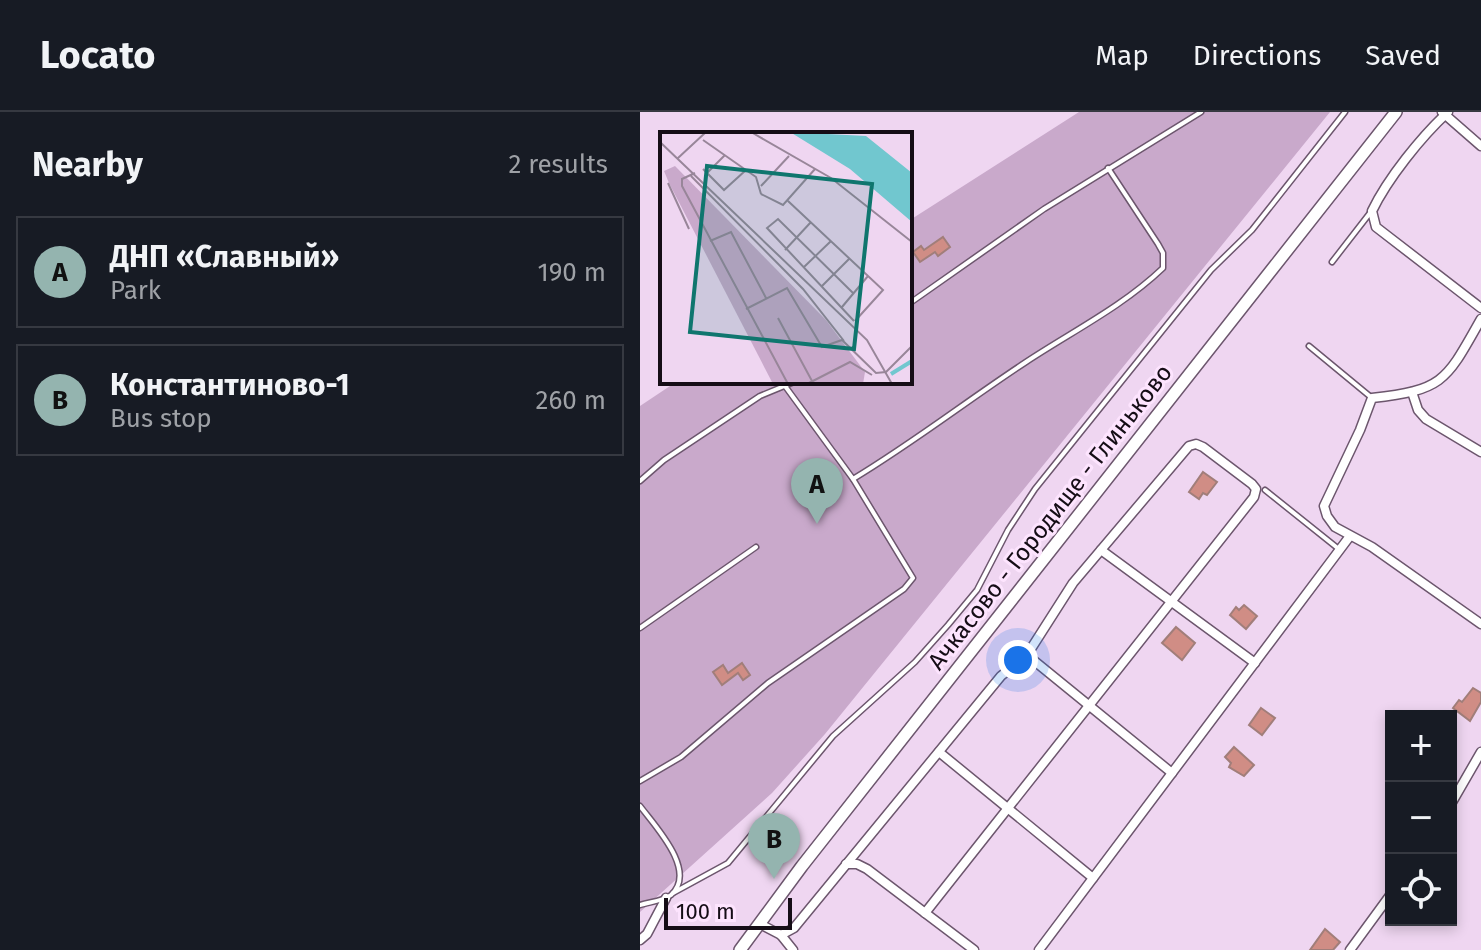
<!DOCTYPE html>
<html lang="en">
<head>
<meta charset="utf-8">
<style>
	:root { --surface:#171b24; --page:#242831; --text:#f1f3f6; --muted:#9ea1a6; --line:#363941; --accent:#94b4af }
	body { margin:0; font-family:"Fira Sans",sans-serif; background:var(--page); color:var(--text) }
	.controls { position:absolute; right:24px; bottom:24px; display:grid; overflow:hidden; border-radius:0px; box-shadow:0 4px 12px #0003 }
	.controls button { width:72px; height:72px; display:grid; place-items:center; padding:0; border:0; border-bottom:2px solid var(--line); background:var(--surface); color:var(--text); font:40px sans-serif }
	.scale { position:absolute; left:24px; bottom:20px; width:128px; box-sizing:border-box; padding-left:8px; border:4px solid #150d16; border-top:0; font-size:22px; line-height:28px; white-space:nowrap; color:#150d16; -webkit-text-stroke:6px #fde4fe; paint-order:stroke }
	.you { position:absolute; left:378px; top:548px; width:28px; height:28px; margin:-20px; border:6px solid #fff; border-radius:50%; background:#1a73e8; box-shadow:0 0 0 12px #1a73e833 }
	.badge { display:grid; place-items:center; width:52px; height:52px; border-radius:50%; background:var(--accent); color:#111; font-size:26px; font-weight:700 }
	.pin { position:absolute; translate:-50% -66px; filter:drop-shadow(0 2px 4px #0008) }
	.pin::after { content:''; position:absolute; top:42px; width:28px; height:24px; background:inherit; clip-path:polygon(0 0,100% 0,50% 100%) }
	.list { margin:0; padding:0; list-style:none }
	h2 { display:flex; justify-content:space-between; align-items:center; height:104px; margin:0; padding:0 32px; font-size:34px }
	h2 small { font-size:26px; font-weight:400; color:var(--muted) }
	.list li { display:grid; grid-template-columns:52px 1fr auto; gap:24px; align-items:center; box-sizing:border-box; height:112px; margin:0 16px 16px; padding:0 16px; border:2px solid var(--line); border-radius:0px }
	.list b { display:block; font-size:30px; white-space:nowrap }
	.list p { margin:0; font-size:26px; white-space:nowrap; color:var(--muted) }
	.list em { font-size:26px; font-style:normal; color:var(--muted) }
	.icon { flex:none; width:44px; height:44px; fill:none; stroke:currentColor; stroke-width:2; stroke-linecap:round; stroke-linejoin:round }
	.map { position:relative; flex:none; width:841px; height:838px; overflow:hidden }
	header { display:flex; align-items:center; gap:48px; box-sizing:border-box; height:112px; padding:0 40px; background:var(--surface); border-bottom:2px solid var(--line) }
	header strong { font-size:38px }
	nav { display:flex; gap:44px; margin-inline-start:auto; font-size:28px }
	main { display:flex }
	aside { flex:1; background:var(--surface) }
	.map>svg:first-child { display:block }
</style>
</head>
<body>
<header>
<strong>Locato</strong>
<nav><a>Map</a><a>Directions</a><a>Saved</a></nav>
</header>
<main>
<aside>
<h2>Nearby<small>2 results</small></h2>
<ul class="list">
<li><span class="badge">A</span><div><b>ДНП «Славный»</b><p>Park</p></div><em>190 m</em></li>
<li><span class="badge">B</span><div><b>Константиново-1</b><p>Bus stop</p></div><em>260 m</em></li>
</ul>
</aside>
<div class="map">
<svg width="841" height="838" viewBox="0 0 841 838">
	<rect width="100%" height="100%" fill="#efd6f1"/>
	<path fill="#c9a9cb" d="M439 0H690L185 622 132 681 0 800V294L36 270H270V108Z"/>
	<g fill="#d08d85" stroke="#a17e7a" stroke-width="2">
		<path d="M303 125 310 135 298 144 295 140 280 150 273 140 281 134 284 138Z"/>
		<path d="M563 360 577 370 567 383 563 381 559 387 549 380Z"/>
		<path d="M604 493 617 504 606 517 590 503 596 495 599 498Z"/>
		<path d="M536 515 555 531 542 548 522 531Z"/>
		<path d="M102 551 110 563 103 568 98 561 82 573 73 560 83 553 88 561Z"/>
		<path d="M833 576 841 581V590L830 609 813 596 819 588 822 590Z"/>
		<path d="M621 596 635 606 622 623 609 613Z"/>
		<path d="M594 635 614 653 604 664 589 655 591 651 585 645Z"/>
		<path d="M685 817 700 830 693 838H670Z"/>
	</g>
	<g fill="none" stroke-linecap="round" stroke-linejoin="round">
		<defs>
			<g id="lane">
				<path d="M692 150 730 101"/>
				<path d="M270 191 404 97 561 0"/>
				<path d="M669 234 732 286"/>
				<path d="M213 367C273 331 328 288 386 250 433 219 482 195 523 156V141L518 132 468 56"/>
				<path d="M0 369 24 348 120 284 154 270"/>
				<path d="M625 378 700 438"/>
				<path d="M0 516 116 435"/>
				<path d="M0 669 41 645 128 571 264 477 273 466 213 367 145 274"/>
				<path d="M0 694C15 714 58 759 31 783 23 789 9 790 0 793"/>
				<path d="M33 781 88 751 193 624 275 550 308 513 337 478 368 418 395 377 571 158 612 118 705 0"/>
			</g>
			<g id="street">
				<path d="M802 0 841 34"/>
				<path d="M808 0C781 25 748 66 732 99L736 115 841 196"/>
				<path d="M841 207C806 269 804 278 732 286L720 318 684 394 687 404 695 415 732 435 841 512"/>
				<path d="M772 280 778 298 786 307 841 340"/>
				<path d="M461 438 615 551"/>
				<path d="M387 543 532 661"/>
				<path d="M299 640 453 766"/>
				<path d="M811 692 841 640"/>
				<path d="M206 752H217L227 757 334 838"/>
				<path d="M120 812 141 823 153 838"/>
				<path d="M141 823 154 816 361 564 387 543 433 471 549 334 556 332 563 335 612 372 616 377 614 385 285 801"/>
				<path d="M0 828 7 822 26 786"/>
				<path d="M399 838 710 424"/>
				<path d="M710 838 751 782"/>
			</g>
			<path id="secondary" d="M100 838 162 754 756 0"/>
		</defs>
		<use href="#lane" stroke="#6c566d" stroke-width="7"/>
		<use href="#street" stroke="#6c566d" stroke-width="11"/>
		<use href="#secondary" stroke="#6c566d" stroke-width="14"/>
		<use href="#lane" stroke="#fff" stroke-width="4"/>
		<use href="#street" stroke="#fff" stroke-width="8"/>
		<use href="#secondary" stroke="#fff" stroke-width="11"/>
	</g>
	<g text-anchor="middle" stroke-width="6" stroke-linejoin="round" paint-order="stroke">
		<g font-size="24" fill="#150d16" stroke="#fde4fe">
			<text transform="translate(410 405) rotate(-52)" y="8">Ачкасово - Городище - Глиньково</text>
		</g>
	</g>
	<g transform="translate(20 20)">
		<rect width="252" height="252" fill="#efd6f1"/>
		<path d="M15 34 166 188 205 240 203 252H113L9 51 4 39Z" fill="#c9a9cb"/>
		<path d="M130 0 206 4 252 41V90L190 37Z" fill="#71c7cf"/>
		<path fill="none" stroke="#71c7cf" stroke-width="4" d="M231 242 252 229"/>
		<path fill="none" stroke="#988699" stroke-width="2" d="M91 0 171 46 252 110M43 8 96 45 101 62M0 10 207 208 232 252M18 26 46 0M43 37 64 58 86 38M35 41 22 47V54L128 252M46 42 65 23M31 44 143 157 184 209M8 51 29 97M101 54 129 24M101 62 123 73 155 37M128 69 223 158 195 189M50 109 71 100 106 166M125 118 151 90M144 135 171 109M162 154 189 127M193 161 118 87 107 96 194 189M182 175 208 144M86 177 127 156 162 215 182 208 216 241 226 240 252 214M118 186 152 249M147 252 190 230 212 243"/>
		<path fill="#0f766e" fill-opacity="0.15" stroke="#0f766e" stroke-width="4" d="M47 34 212 52 194 217 30 200Z"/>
		<rect width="252" height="252" fill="none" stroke="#150d16" stroke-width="4"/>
	</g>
</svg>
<div class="controls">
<button>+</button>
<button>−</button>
<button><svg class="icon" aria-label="locate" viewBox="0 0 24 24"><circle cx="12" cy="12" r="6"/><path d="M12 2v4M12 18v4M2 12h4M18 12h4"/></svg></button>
</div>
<div class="scale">100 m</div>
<div class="you"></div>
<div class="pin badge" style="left:177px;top:412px">A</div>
<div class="pin badge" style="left:134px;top:767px">B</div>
</div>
</main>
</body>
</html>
